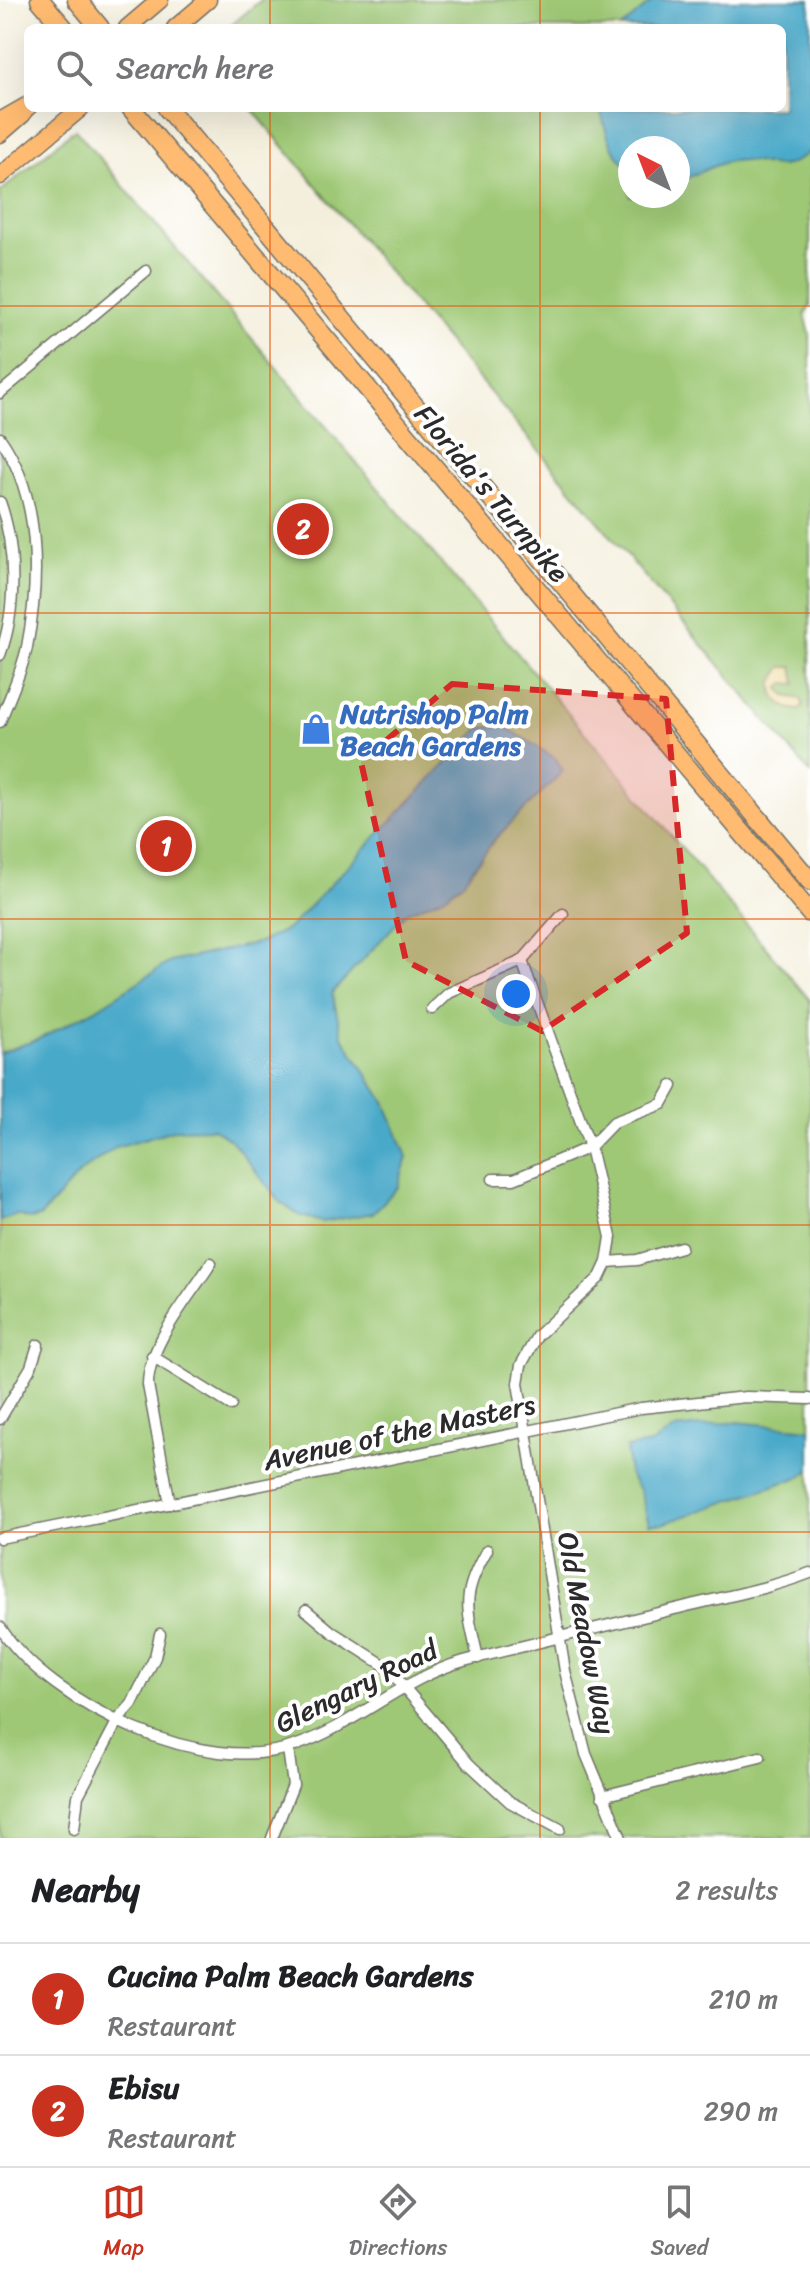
<!DOCTYPE html>
<html lang="en">
<head>
<meta charset="utf-8">
<style>
	:root { --surface:#fff; --page:#f6f6f6; --text:#202124; --muted:#757577; --line:#e0e0e0; --accent:#c8321e }
	body { margin:0; font-family:Sriracha,sans-serif; background:var(--page); color:var(--text) }
	.compass { position:absolute; left:618px; top:136px; width:72px; height:72px; border-radius:50%; background:var(--surface); box-shadow:0 8px 32px #0002; rotate:318deg }
	.you { position:absolute; left:516px; top:994px; width:28px; height:28px; margin:-20px; border:6px solid #fff; border-radius:50%; background:#1a73e8; box-shadow:0 0 0 12px #1a73e833 }
	.badge { display:grid; place-items:center; width:52px; height:52px; border-radius:50%; background:var(--accent); color:#fff; font-size:26px; font-weight:700 }
	.pin { position:absolute; translate:-50% -50%; border:4px solid #fff; box-shadow:0 2px 8px #0006 }
	.list { margin:0; padding:0; list-style:none }
	h2 { display:flex; justify-content:space-between; align-items:center; height:104px; margin:0; padding:0 32px; font-size:34px }
	h2 small { font-size:26px; font-weight:400; color:var(--muted) }
	.list li { display:grid; grid-template-columns:52px 1fr auto; gap:24px; align-items:center; box-sizing:border-box; height:112px; padding:0 32px; border-top:2px solid var(--line) }
	.list b { display:block; font-size:30px; white-space:nowrap }
	.list p { margin:0; font-size:26px; white-space:nowrap; color:var(--muted) }
	.list em { font-size:26px; font-style:normal; color:var(--muted) }
	.icon { flex:none; width:44px; height:44px; fill:none; stroke:currentColor; stroke-width:2; stroke-linecap:round; stroke-linejoin:round }
	.map { position:relative; flex:none; width:810px; height:1838px; overflow:hidden }
	.search { position:absolute; background:var(--surface); box-shadow:0 8px 32px #0002; left:24px; right:24px; top:24px; height:88px; display:flex; align-items:center; gap:20px; box-sizing:border-box; padding:0 28px; border-radius:12px; color:var(--muted); font-size:30px }
	.sheet { height:328px; background:var(--surface) }
	nav { display:flex; justify-content:space-around; align-items:center; box-sizing:border-box; height:112px; border-top:2px solid var(--line); background:var(--surface); font-size:22px; color:var(--muted) }
	nav a { display:grid; justify-items:center; gap:4px }
	nav .on { color:var(--accent) }
	.map>svg:first-child { display:block }
</style>
</head>
<body>
<div class="map">
<svg width="810" height="1838" viewBox="0 0 810 1838">
	<rect width="100%" height="100%" fill="#fff"/>
	<filter id="ink" filterUnits="userSpaceOnUse"><feTurbulence type="fractalNoise" baseFrequency=".0125" numOctaves="2"/><feDisplacementMap in="SourceGraphic" scale="16" xChannelSelector="R" yChannelSelector="G"/><feConvolveMatrix kernelMatrix="1 2 1 2 8 2 1 2 1" color-interpolation-filters="sRGB"/></filter>
	<filter id="wash" filterUnits="userSpaceOnUse"><feTurbulence type="fractalNoise" baseFrequency=".006" numOctaves="4" result="noise"/><feDisplacementMap in="SourceGraphic" scale="32" xChannelSelector="R" yChannelSelector="G"/><feGaussianBlur stdDeviation="1.8" result="paint"/><feColorMatrix in="noise" values="0 0 0 0 0 0 0 0 0 0 0 0 0 0 0 0 0 1.4 0 .05"/><feComposite in="paint" operator="in"/></filter>
	<g filter="url(#wash)">
		<rect width="100%" height="100%" fill="#f4efdd"/>
		<g fill="#9ec875" stroke="#647a50" stroke-width="2" fill-rule="evenodd">
			<path d="M261 0H810V306L805 314 810 335V773L251 108H782V28H228ZM630 148H678V196H630Z"/>
			<path d="M75 129 810 1000V1838H0V192Z"/>
		</g>
		<path fill="#eeda9e" stroke="#8c8264" stroke-width="2" d="M782 667H793L796 684 784 683 780 688 786 696 802 699 803 707 799 710C782 709 771 699 773 681Z"/>
		<g fill="#4aa9c9" stroke="#3a6a7a" stroke-width="2">
			<path d="M654 0H810V151C778 180 766 157 732 161 714 163 696 176 678 181V148H630V168C610 153 606 131 600 108H782V28H621Z"/>
			<path d="M503 725 556 759 563 771 496 838 462 883 444 897 407 912 332 993 342 1036 385 1102 407 1157 398 1187 373 1213 322 1222 298 1215 280 1202 231 1140 212 1128 177 1129 116 1147 82 1171 41 1216 31 1219 17 1215 0 1221V1053L39 1039 94 1010 170 962 261 942 289 928 480 728Z"/>
			<path d="M737 1422 810 1429V1470L802 1476 662 1524H649L640 1491 629 1475 626 1448 651 1444 674 1429Z"/>
		</g>
	</g>
	<g filter="url(#ink)">
		<g fill="none" stroke-linecap="round" stroke-linejoin="round">
			<defs>
				<g id="street">
					<path d="M0 393 146 271"/>
					<path d="M0 438C41 496 40 580 27 647 22 672 9 698 0 722"/>
					<path d="M0 502C16 547 17 610 0 655"/>
					<path d="M522 961 590 1147 611 1237 607 1262 600 1277 537 1336 521 1365 518 1383 565 1671 586 1754 621 1838"/>
					<path d="M432 1009 449 993 522 961 563 914"/>
					<path d="M493 1179H514L590 1147 614 1122 662 1104 672 1086"/>
					<path d="M607 1262 637 1260 681 1247"/>
					<path d="M152 1356 231 1405"/>
					<path d="M0 1419 31 1367 38 1345"/>
					<path d="M170 1504 148 1385C148 1344 190 1297 211 1263"/>
					<path d="M0 1538 641 1408 746 1397 810 1399"/>
					<path d="M306 1610 332 1632 387 1667 469 1764 510 1802 560 1829"/>
					<path d="M0 1627C51 1706 206 1779 297 1745 357 1724 403 1678 464 1661 538 1642 613 1624 687 1606 728 1596 771 1588 810 1573"/>
					<path d="M478 1658C467 1608 460 1596 487 1550"/>
					<path d="M602 1796 760 1757"/>
					<path d="M74 1829 78 1796 118 1720 132 1704 155 1657 160 1634"/>
					<path d="M272 1838 293 1785 288 1749"/>
				</g>
				<g id="primary">
					<path d="M127 28 160 0"/>
					<path d="M175 28 208 0"/>
					<path d="M0 134 23 114"/>
					<path d="M0 176 81 108"/>
				</g>
				<g id="highway">
					<path d="M40 0 64 28"/>
					<path d="M77 0 100 28"/>
					<path d="M131 108 810 913"/>
					<path d="M167 108 810 881"/>
					<path d="M0 122 28 106"/>
				</g>
			</defs>
			<use href="#street" stroke="#717069" stroke-width="13"/>
			<use href="#primary" stroke="#717069" stroke-width="19"/>
			<use href="#highway" stroke="#717069" stroke-width="21"/>
			<use href="#street" stroke="#fff" stroke-width="10"/>
			<use href="#primary" stroke="#ffbb71" stroke-width="16"/>
			<use href="#highway" stroke="#ffbb71" stroke-width="18"/>
		</g>
	</g>
	<path fill="#d62828" fill-opacity="0.2" stroke="#d62828" stroke-width="6" stroke-dasharray="16 10" stroke-linejoin="round" d="M452 684 666 699 687 933 542 1031 406 961 361 762Z"/>
	<path fill="none" stroke="#e8590c" stroke-width="2" stroke-opacity="0.55" d="M270 0V28M540 0V28M270 108V1838M540 108V1838M0 306H810M0 613H810M0 919H810M0 1225H810M0 1532H810"/>
	<defs>
		<symbol id="shop-bare" viewBox="-9 -9 18 18"><path d="M-5-2.5h2.3a2.7 3.5 0 0 1 5.4 0H5L5.5 6h-11ZM-1.5-2.5h3a1.5 2.3 0 0 0-3 0Z" fill="#3f7fe0" stroke="#fff" stroke-width="2.5" paint-order="stroke"/></symbol>
	</defs>
	<g fill-rule="evenodd">
		<use href="#shop-bare" x="294" y="707" width="44" height="44"/>
	</g>
	<g text-anchor="middle" stroke-width="8" stroke-linejoin="round" paint-order="stroke">
		<g font-size="28" fill="#2b2b2b" stroke="#fff">
			<text transform="translate(492 493) rotate(50)" y="10">Florida's Turnpike</text>
			<text transform="translate(399 1432) rotate(-12)" y="10">Avenue of the Masters</text>
			<text transform="translate(587 1633) rotate(79)" y="10">Old Meadow Way</text>
			<text transform="translate(356 1686) rotate(-26)" y="10">Glengary Road</text>
		</g>
		<g font-size="28" font-weight="bold" fill="#366cbe" stroke="#fff" text-anchor="start">
			<text x="340" y="723">Nutrishop Palm<tspan x="340" dy="32">Beach Gardens</tspan></text>
		</g>
	</g>
</svg>
<svg class="compass" viewBox="-18 -18 36 36"><path d="M0-13l5 13h-10z" fill="#e53935"/><path d="M0 13l5-13h-10z" fill="#757577"/></svg>
<div class="you"></div>
<div class="pin badge" style="left:166px;top:846px">1</div>
<div class="pin badge" style="left:303px;top:529px">2</div>
<div class="search"><svg class="icon" aria-label="search" viewBox="0 0 24 24"><circle cx="10" cy="10" r="6"/><path d="M15 15l6 6"/></svg>Search here</div>
</div>
<section class="sheet">
<h2>Nearby<small>2 results</small></h2>
<ul class="list">
<li><span class="badge">1</span><div><b>Cucina Palm Beach Gardens</b><p>Restaurant</p></div><em>210 m</em></li>
<li><span class="badge">2</span><div><b>Ebisu</b><p>Restaurant</p></div><em>290 m</em></li>
</ul>
</section>
<nav>
<a class="on"><svg class="icon" aria-label="map" viewBox="0 0 24 24"><path d="M3 6l6-2 6 2 6-2v14l-6 2-6-2-6 2zM9 4v14M15 6v14"/></svg>Map</a>
<a><svg class="icon" aria-label="directions" viewBox="0 0 24 24"><path d="M12 3l9 9-9 9-9-9zM9 14v-3h6M13 9l2 2-2 2"/></svg>Directions</a>
<a><svg class="icon" aria-label="saved" viewBox="0 0 24 24"><path d="M7 4h10v16l-5-4-5 4z"/></svg>Saved</a>
</nav>
</body>
</html>
